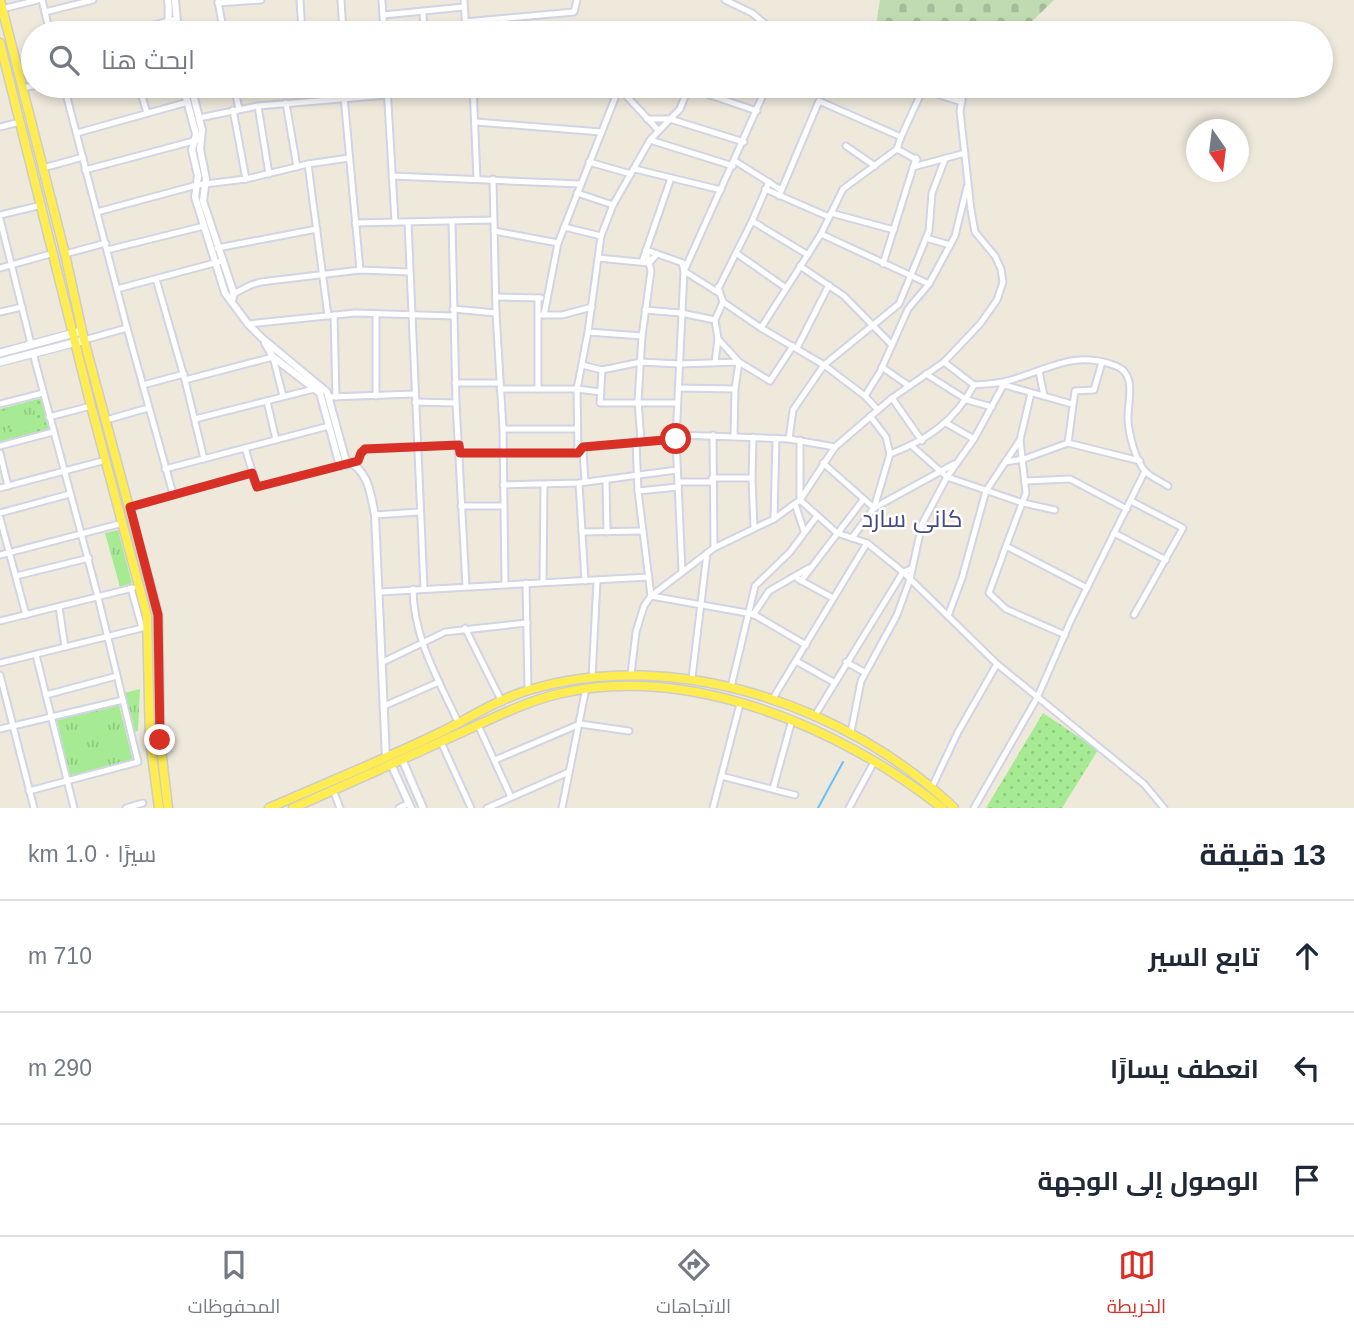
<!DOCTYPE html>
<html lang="ar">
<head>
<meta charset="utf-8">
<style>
	:root { --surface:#fff; --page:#f6f6f7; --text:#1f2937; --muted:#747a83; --line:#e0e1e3; --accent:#d93025 }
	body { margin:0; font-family:Arial,Cairo,sans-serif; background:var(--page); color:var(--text); direction:rtl }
	.compass { position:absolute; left:1186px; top:119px; width:63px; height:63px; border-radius:50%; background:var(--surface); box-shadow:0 4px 10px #0003; rotate:166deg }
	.stop { position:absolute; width:21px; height:21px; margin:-16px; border:5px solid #d93025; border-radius:50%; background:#fff }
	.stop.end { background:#d93025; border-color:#fff; box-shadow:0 2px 7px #0008 }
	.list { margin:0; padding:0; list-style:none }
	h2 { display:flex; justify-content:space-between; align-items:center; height:91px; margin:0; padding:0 28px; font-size:30px }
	h2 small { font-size:23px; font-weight:400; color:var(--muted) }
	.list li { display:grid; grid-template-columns:46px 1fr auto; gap:21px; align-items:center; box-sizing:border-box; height:112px; padding:0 28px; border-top:2px solid var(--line) }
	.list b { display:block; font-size:26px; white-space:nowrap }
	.list em { font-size:23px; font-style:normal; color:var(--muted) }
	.icon { flex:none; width:38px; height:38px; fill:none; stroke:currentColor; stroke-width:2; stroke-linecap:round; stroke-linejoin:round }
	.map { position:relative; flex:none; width:1354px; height:808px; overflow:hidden; direction:ltr }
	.search { position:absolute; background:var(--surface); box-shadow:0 4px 10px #0003; left:21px; right:21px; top:21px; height:77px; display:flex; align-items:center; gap:18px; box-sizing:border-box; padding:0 24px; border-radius:38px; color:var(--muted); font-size:26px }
	.sheet { height:427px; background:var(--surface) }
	nav { display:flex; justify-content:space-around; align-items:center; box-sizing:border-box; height:98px; border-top:2px solid var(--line); background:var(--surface); font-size:19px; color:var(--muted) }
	nav a { display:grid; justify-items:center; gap:4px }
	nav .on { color:var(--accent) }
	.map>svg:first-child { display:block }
</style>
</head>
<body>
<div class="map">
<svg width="1354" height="808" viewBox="0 0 1354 808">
	<defs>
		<pattern id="cemetery-stones" width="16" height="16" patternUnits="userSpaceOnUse" patternTransform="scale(1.75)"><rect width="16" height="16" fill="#c0dbb2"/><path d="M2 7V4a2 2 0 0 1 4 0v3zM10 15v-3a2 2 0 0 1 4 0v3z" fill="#a5bc99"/></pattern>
		<pattern id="park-tufts" width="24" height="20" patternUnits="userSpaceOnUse" patternTransform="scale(1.75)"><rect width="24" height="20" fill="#a6eb93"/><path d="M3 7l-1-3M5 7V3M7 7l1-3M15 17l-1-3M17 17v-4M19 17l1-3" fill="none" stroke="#8fca7f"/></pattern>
		<pattern id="garden-dots" width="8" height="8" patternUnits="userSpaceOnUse" patternTransform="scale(1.75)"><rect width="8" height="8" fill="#a6eb93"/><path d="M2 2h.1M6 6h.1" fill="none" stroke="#8fca7f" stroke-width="1.8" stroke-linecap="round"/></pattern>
	</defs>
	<rect width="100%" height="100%" fill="#efe9dc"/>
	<path fill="url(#cemetery-stones)" d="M880 0H1054L1020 33H875Z"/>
	<g fill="url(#park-tufts)">
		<path d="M42 398 51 430 0 442V409Z"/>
		<path d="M118 530 132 583 120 587 105 533Z"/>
		<path d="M140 689 138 731 134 732 124 693Z"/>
		<path d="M119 705 133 761 70 777 57 720Z"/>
	</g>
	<g fill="url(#garden-dots)">
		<path d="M40 400 48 431 19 438 5 432 6 429 18 426 20 433 39 428 32 403 0 412V410Z"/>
		<path d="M1043 713 1098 750 1062 808H986Z"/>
	</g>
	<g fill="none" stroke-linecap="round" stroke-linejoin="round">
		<path stroke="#65c1fb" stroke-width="2" d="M818 808 843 762"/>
		<defs>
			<g id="minor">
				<path d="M42 0 50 33"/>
				<path d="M300 0 302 33"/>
				<path d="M341 0 343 33"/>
				<path d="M382 0 384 33"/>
				<path d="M464 0 466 33"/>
				<path d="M725 0 752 13 776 33"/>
				<path d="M218 2 224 33"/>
				<path d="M218 3 261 0"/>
				<path d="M2 9 38 0"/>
				<path d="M423 11 424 33"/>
				<path d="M45 12 93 0"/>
				<path d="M383 15 464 7"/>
				<path d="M465 22 574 12 577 0"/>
				<path d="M122 33 177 19"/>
				<path d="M807 33H808"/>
				<path d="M64 86 127 328 173 494"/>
				<path d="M139 86 147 113"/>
				<path d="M234 86 239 109"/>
				<path d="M343 86 360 270"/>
				<path d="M387 86 395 222"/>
				<path d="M473 86 477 179"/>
				<path d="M911 86 962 102"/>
				<path d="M23 88 33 86"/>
				<path d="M689 88 757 111"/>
				<path d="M66 92 91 86"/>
				<path d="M286 103 297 167"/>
				<path d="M258 106 269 174"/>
				<path d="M233 110 246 179"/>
				<path d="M199 118 258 106 388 95"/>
				<path d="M647 119H670L744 142"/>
				<path d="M476 122 601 132"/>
				<path d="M0 127 20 122"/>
				<path d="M77 133 188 102"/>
				<path d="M650 140 733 166"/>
				<path d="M846 146 875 166"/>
				<path d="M897 149 917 160"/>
				<path d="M735 161 781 190"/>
				<path d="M589 162 631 174"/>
				<path d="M308 164 328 316"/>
				<path d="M913 167 965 153"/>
				<path d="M43 168 83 157"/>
				<path d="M635 169 721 190"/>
				<path d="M85 170 201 139"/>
				<path d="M392 176 581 184"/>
				<path d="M493 179 496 313 503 429 505 584"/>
				<path d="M765 189 829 217"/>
				<path d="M577 193 613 205"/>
				<path d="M779 196 819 101 901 137"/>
				<path d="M97 212 197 185 246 179 308 164 349 158"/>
				<path d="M831 213 894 230"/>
				<path d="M0 215 42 205"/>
				<path d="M0 219 31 344"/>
				<path d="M452 221 456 403 466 586"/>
				<path d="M752 221 808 255"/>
				<path d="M408 222 424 589"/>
				<path d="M355 223 493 220"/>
				<path d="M564 227 601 236"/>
				<path d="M494 231 558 243"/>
				<path d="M821 234 929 284"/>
				<path d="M926 238 950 245"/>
				<path d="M217 248 317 229"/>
				<path d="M107 250 204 226"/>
				<path d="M646 250 683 263"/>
				<path d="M736 253 786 288"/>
				<path d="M65 254 106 243"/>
				<path d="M598 258 649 263 657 254"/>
				<path d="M642 262 671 178"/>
				<path d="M682 263 684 271 719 293"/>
				<path d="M883 264 916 158"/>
				<path d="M800 266 844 296 891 344"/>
				<path d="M0 268 54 253"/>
				<path d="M156 279 185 380 204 459"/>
				<path d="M718 287 723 302 761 328 824 365 865 396 878 410"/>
				<path d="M117 289 222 261"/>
				<path d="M718 289 752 221 769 182"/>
				<path d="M233 294 251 285 261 282 360 270 410 272"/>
				<path d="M496 297 541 298"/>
				<path d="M453 309 496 313"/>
				<path d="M645 310 681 313 715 320"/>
				<path d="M0 312 22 307"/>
				<path d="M334 315 336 397"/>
				<path d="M541 315H562L592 307"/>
				<path d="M544 315 558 243 619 88 659 131"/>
				<path d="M248 324 355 313 453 316"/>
				<path d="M761 328 821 234 843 189 897 149 901 137 923 89"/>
				<path d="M588 332 642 336"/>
				<path d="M718 339 739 362 770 381 793 346"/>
				<path d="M84 340 127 328"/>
				<path d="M797 348 829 285"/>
				<path d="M715 362 718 339 715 320 723 302"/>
				<path d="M944 362 974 385C985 384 996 384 1007 381 1046 371 1074 349 1116 366 1138 374 1127 403 1128 420 1129 435 1135 459 1145 471 1150 477 1161 481 1168 486"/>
				<path d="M582 365 602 370 641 362 679 364 739 362 735 389 734 436"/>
				<path d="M882 367 909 386"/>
				<path d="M602 370 600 403H677"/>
				<path d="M1039 371 1044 396"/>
				<path d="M926 374 967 400 992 407"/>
				<path d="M185 380 273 357 283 396"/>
				<path d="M455 383H500"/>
				<path d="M1001 384 1072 404"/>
				<path d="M143 385 184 374"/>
				<path d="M678 388 735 389"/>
				<path d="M500 389H577L601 392"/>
				<path d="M538 389V298"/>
				<path d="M376 396V314"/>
				<path d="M865 396 880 372 908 309 929 284 955 236 967 187"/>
				<path d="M329 397 415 394"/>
				<path d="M892 398 922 441"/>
				<path d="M267 401 276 440"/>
				<path d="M415 402 456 403"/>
				<path d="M0 404 43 393"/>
				<path d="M49 417 91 406"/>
				<path d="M195 419 314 389"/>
				<path d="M106 420 148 408"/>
				<path d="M946 423 974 439"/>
				<path d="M503 429H577"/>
				<path d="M677 435 789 439 835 447"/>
				<path d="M713 435 714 548"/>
				<path d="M753 437 752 478 754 528"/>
				<path d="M789 439 793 410 824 365 899 304 929 231 932 193 945 159"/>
				<path d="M800 440V500L837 533 867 543 903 572 997 664 1144 784 1164 808"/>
				<path d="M1020 440 1026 493 1006 546 1087 588"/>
				<path d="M636 441 638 491"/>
				<path d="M641 441 638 401 642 336 651 271 646 250"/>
				<path d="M1068 443 1075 391 1094 390 1102 362"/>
				<path d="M0 446 53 432"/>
				<path d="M912 446 947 477 1023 503 1055 510"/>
				<path d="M245 448 257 487 340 466"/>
				<path d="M577 448 676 439"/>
				<path d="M583 451 585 482"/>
				<path d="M0 453 8 486"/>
				<path d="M460 453H583"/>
				<path d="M578 453 577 389 588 332 601 236 613 205 650 140 680 109 689 86"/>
				<path d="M890 454C927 440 955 421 974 385"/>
				<path d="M358 461 361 453 365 449 459 445"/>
				<path d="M1005 462 1024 459 1068 443 1140 461"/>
				<path d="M823 463 874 508"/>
				<path d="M165 469 329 426"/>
				<path d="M712 478H752"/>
				<path d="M606 480 607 532"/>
				<path d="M1026 481 1070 479 1127 509"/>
				<path d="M678 482H712"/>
				<path d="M579 483 585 581"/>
				<path d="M503 485 579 483 677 470"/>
				<path d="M678 487 638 491 651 596 753 614 806 645"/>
				<path d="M0 488 106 460"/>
				<path d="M1131 501 1183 528 1134 615"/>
				<path d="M795 504 804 531"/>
				<path d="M461 506H503"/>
				<path d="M130 507 252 473"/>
				<path d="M874 508 954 464"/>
				<path d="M0 513 70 494"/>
				<path d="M375 515 419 512"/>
				<path d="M0 518 26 615"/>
				<path d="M774 519 776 438"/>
				<path d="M582 532 643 531"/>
				<path d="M1114 533 1166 560"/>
				<path d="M852 538 874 508 890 454 886 437 870 416"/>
				<path d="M1006 546 989 593 1006 609 1065 635"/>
				<path d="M0 555 123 523"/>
				<path d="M682 571 676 439 684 271 767 86"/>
				<path d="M16 576 89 558"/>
				<path d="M798 579 833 598"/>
				<path d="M801 581 863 500"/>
				<path d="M543 582 544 485"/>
				<path d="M526 583 528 690"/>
				<path d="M413 589C413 637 439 681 459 724"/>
				<path d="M380 592 649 577"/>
				<path d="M59 607 65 647"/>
				<path d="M753 615 769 591 809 568"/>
				<path d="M948 616 962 578 986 491 1020 440 1031 393"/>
				<path d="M0 621 133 588"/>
				<path d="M465 628 502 702"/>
				<path d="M36 655 74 808"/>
				<path d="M796 661 835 683"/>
				<path d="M383 662 445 632 527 623"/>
				<path d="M846 662 864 672"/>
				<path d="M0 663 142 628 131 588"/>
				<path d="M631 674 636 632 644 606 651 596 714 548 774 519 800 500 835 447 892 398 944 362 980 324 997 300 1003 282 1001 269 995 256 975 232 971 210 960 111 964 87 959 86"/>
				<path d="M0 675 34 808"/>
				<path d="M592 678 597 581"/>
				<path d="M692 678 707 553"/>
				<path d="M731 687 755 586 790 552 817 516"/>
				<path d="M46 695 117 676"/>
				<path d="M772 700 867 543"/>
				<path d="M384 706 439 682"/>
				<path d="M814 717 903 572 911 569"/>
				<path d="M478 725 511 797"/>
				<path d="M0 729 123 700"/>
				<path d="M851 732 861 681 897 615 910 579 922 524 947 477 974 439 1005 382"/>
				<path d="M441 742 471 808"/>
				<path d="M495 760 580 724 629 731"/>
				<path d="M721 776 795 795"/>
				<path d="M932 787 958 732 997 664"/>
				<path d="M773 789 792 720"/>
				<path d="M333 790 340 808"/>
				<path d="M29 791 138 762 98 597 33 353"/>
				<path d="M126 808 143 803"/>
				<path d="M399 808 409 803"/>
				<path d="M487 808 569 772"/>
				<path d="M562 808 586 688"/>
				<path d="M713 808 740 704"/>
				<path d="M849 808 874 762"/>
				<path d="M974 808 1037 698 1071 620 1145 471"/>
			</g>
			<g id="tertiary">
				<path d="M168 0C170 12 167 22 169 33"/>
				<path d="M175 0 178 33"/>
				<path d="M183 86 196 134 192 150 198 176 195 197 225 293 248 324 262 338 327 392 347 465"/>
				<path d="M191 86 202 130 200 149 206 179 203 201 234 294 232 300"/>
				<path d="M265 343 273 357 320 393 340 466"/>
				<path d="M346 460C369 471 370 492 375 515L386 758"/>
				<path d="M402 759 423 808"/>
				<path d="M391 764 411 808"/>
			</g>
			<g id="secondary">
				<path d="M0 353 78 332"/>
				<path d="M0 362 81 341"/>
			</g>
			<g id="primary">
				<path d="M0 0 65 254 84 340 158 615 160 740 168 808"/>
				<path d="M0 43 91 406 147 616 150 740 159 808"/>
				<path d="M269 808C326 783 383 760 439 733 468 719 498 699 529 690 674 646 848 706 954 808"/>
				<path d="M293 808C345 785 397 762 449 738 486 722 522 702 562 693 691 664 842 728 942 808"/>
			</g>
		</defs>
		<use href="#minor" stroke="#d1d3e6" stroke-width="9"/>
		<use href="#tertiary" stroke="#d1d3e6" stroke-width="10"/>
		<use href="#secondary" stroke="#d1d3e6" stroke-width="10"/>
		<use href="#primary" stroke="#ccc" stroke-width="11"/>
		<use href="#minor" stroke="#fff" stroke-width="5"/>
		<use href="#tertiary" stroke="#fff" stroke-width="6"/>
		<use href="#secondary" stroke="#fff" stroke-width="7"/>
		<use href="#primary" stroke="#ffec51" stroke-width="8"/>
	</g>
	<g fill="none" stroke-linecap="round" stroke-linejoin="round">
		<path stroke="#d93025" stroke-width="9" d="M160 740 158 615 130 507 252 473 257 487 358 461 361 453 365 449 459 445 460 453H578L583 447 676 439"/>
	</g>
	<g text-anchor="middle" stroke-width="5" stroke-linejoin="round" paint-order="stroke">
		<g font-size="24" fill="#464a82" stroke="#fff">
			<text x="912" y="527">کانی سارد</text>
		</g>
	</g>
</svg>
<svg class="compass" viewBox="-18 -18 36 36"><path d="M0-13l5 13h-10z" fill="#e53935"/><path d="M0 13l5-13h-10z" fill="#747a83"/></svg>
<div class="stop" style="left:676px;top:439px"></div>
<div class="stop end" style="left:160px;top:740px"></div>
<div class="search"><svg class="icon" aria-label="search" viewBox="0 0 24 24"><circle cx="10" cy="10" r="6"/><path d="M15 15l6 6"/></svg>ابحث هنا</div>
</div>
<section class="sheet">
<h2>13 دقيقة<small>سيرًا · 1.0 km</small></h2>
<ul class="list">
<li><svg class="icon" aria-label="ahead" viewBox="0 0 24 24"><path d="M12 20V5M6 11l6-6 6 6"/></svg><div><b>تابع السير</b></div><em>710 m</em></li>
<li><svg class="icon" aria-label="left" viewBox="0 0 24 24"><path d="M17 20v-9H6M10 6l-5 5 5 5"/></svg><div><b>انعطف يسارًا</b></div><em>290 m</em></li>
<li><svg class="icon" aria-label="arrive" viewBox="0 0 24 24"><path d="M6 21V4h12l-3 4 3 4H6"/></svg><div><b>الوصول إلى الوجهة</b></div></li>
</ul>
</section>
<nav>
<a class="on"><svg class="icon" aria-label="map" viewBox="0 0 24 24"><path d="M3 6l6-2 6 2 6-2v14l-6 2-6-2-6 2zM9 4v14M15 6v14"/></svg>الخريطة</a>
<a><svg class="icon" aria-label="directions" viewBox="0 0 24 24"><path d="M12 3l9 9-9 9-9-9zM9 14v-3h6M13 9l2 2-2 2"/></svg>الاتجاهات</a>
<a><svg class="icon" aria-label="saved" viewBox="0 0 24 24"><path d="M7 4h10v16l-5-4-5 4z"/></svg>المحفوظات</a>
</nav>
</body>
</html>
